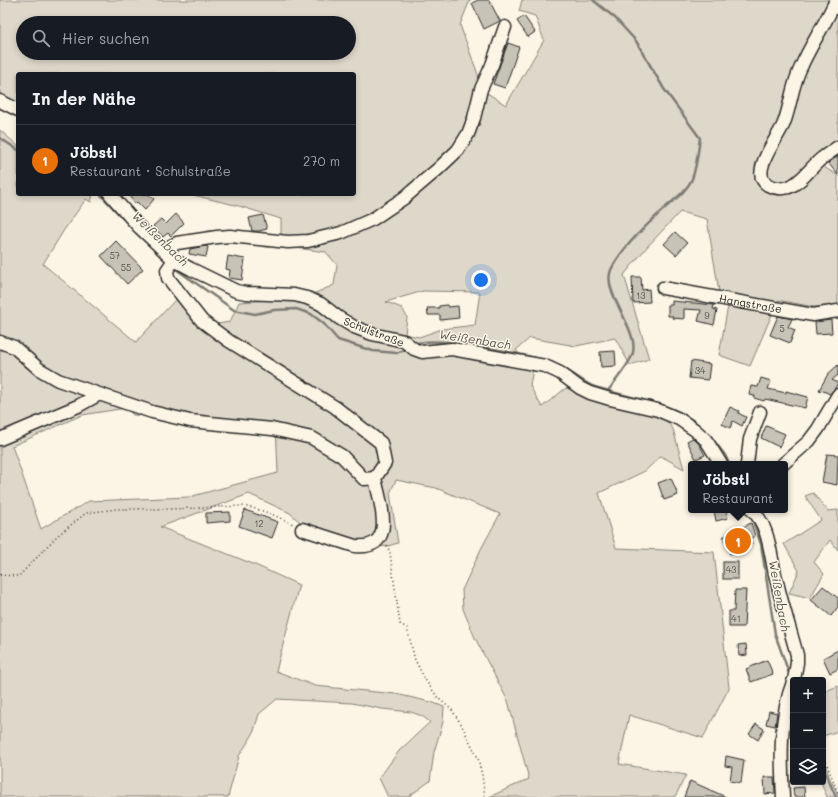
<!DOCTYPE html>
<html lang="de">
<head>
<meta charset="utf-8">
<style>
	:root { --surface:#171b24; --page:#20242c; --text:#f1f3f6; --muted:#9ea1a6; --line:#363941; --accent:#8c9099 }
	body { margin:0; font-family:Mali,sans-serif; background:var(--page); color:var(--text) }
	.controls { position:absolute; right:12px; bottom:12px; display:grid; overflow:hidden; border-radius:4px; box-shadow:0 2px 6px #0003 }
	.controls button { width:36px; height:36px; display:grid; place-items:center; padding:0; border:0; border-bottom:1px solid var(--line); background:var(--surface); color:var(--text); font:20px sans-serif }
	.you { position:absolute; left:481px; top:280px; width:14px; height:14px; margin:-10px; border:3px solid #fff; border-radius:50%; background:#1a73e8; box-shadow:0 0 0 6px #1a73e833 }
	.badge { display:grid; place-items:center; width:26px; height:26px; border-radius:50%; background:var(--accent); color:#fff; font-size:13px; font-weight:700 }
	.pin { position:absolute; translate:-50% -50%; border:2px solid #fff; box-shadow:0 1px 4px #0006 }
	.popup { position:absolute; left:688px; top:461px; width:100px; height:52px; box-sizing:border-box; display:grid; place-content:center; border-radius:4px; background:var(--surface); filter:drop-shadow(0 1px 3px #0005); font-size:13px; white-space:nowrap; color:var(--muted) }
	.popup b { font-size:15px; color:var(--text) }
	.popup::after { content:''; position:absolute; left:50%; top:100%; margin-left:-8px; border:8px solid transparent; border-top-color:var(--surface) }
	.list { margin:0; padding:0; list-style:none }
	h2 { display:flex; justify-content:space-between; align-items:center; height:52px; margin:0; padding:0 16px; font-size:17px }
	h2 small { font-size:13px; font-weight:400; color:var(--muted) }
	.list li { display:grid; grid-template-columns:26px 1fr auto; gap:12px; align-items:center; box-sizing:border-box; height:72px; padding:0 16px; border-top:1px solid var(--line) }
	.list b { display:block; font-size:15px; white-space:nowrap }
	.list p { margin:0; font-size:13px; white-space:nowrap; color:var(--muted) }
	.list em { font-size:13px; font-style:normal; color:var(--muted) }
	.icon { flex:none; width:22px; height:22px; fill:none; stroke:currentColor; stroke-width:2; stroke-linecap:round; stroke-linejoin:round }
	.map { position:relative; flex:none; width:838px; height:797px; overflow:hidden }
	.search { position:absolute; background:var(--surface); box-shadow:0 2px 6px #0003; left:16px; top:16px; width:340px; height:44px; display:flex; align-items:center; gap:10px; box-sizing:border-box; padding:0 14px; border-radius:22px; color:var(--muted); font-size:15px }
	.panel { position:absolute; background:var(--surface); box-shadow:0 2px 6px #0003; left:16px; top:72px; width:340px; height:124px; border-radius:4px }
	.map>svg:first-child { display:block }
</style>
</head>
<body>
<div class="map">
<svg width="838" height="797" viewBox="0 0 838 797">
	<rect width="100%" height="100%" fill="#fcf5e5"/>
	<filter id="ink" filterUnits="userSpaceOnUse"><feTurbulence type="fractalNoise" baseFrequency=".025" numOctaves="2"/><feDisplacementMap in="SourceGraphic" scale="8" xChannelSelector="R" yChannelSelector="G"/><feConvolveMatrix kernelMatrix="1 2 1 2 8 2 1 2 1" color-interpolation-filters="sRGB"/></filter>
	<g filter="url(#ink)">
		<g fill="#ded8ca" stroke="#84827a" fill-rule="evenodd">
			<path d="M0 0H470L460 25 484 91 506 105 544 40 535 16 519 11 522 0H838V143L815 161 838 176V305L814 307 778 300 750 366 719 355 728 306 721 304 707 219 680 212 646 248 624 275 649 359 630 365 615 338 576 346 530 338 516 350 533 369 530 386 542 407 566 388 626 408 665 419 673 429 684 469 661 456 645 471 599 493 616 548 714 552 729 688 703 738 629 715 619 764 686 775 675 797H489L529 779 508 701 475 638 463 609 462 590 482 547 500 514 436 488 396 480 390 493 398 543 388 546 361 549 312 533 290 513 249 494 160 527 253 564 299 585 276 671 315 686 396 694 431 702 444 707 443 722 434 752 430 781 408 797H388L379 778 399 751 430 722 422 716 411 712 382 709 352 703 277 699 259 714 253 734 239 756 228 797H0V130L18 146V194H93L91 202 86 199 64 230 43 264 136 342 176 299 194 314 217 324 230 322 239 302 270 300 313 294 334 285 337 265 326 252 281 246V219L239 206 189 194H354V74H18V115L0 105ZM23 23H349V53H23ZM423 291 480 292 475 325 442 329 419 337 405 334 407 317 402 308 386 302ZM126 408 133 415 276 424 278 473 189 497 89 501 41 529 12 446 82 415Z"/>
			<path d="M813 493 828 511 838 510V550L830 540 814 562 824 574 810 598 789 593 799 571 784 544 821 520 805 496Z"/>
			<path d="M838 686V731L823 736V692Z"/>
			<path d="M823 758 830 779 838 794V797H827L821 782H823Z"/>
		</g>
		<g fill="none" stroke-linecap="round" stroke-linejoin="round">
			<g stroke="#7d7b74" stroke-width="2.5">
				<path d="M593 0 615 18 636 41 664 89 700 138C698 151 697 166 692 179 686 192 675 199 665 208 648 224 621 248 611 270 601 293 642 332 632 356 627 367 615 381 608 391"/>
				<path d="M0 138 18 150"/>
				<path d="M100 194 130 226"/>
				<path d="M173 267 234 310 255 314 274 310 296 309 311 314 323 323 338 340 373 351 397 353 407 348"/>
				<path d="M415 344C436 335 515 353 540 359"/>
				<path d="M547 361C564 365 576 378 592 386 597 388 603 389 609 391 645 402 678 403 706 432"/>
				<path d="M711 437 725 455 729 464"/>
				<path d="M751 516 761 544 775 634 790 676"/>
				<path d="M823 768 836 797"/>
			</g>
		</g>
		<g fill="#c8c3b7" stroke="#2b2b2b">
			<path d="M478 0H489L500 21 484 29 472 3Z"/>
			<path d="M524 16 535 32 528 37 517 21Z"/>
			<path d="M508 43 519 47 505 88 493 84Z"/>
			<path d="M838 156V175L828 163Z"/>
			<path d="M128 194H148L154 199 145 210 137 202 135 204Z"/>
			<path d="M176 214 184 223 171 236 168 233 163 237 153 226 161 219 166 224Z"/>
			<path d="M263 215 267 229 259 231H252L249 218Z"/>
			<path d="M675 232 687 243 676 255 664 244Z"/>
			<path d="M116 241 143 269 127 284 101 256Z"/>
			<path d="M205 246 208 247 206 257 189 254 190 249Z"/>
			<path d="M228 256 245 259 242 280 229 278 230 270 226 269Z"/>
			<path d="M632 277H641L642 290 649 289 650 302 633 303Z"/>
			<path d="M672 301 714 305 713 309 717 310 714 325 698 321 701 310 684 309V319L672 318 673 316H668V305H672Z"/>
			<path d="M447 305 448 307 458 306 459 318 440 320V315H428L427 308H439V306Z"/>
			<path d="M778 316 792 319 788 327 795 330 790 343 770 335Z"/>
			<path d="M831 320 832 333 816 334 815 322Z"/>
			<path d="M615 351 616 366 601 367 600 352Z"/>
			<path d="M691 361 710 364 708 380 689 378Z"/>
			<path d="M838 365V375L832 380 838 383 835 388 830 394 821 390V391L819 390 828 374Z"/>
			<path d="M761 378 771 381 768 389 786 393V391L808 397 805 408 765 399 764 401 754 398 755 396 749 395 751 386 758 387Z"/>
			<path d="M730 407 739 411 738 413 746 417 742 426 733 421 730 428 722 424Z"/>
			<path d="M766 426 785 434 779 447 761 438Z"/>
			<path d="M693 438 699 444 705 455 696 459 687 441Z"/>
			<path d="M827 454 838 455 837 485 822 482Z"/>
			<path d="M671 478 678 495 664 500 658 483Z"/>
			<path d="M245 510 278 522 272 538 239 526Z"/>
			<path d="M714 510H726L728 518 716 521Z"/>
			<path d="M230 512V521L206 523V513Z"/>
			<path d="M751 523 755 536 750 539 752 544 730 554 723 537Z"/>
			<rect x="723" y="562" width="15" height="17"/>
			<path d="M823 586 838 598V607L831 616 811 600Z"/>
			<path d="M735 590H746L744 627H729V611H734Z"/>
			<path d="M746 644 747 655 739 656 738 645Z"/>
			<path d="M838 650V669L830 673 823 658Z"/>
			<path d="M767 660 773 674 751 682 746 669Z"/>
			<path d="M769 711 777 713 775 726 766 724Z"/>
			<path d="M756 724 764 729 758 740 749 734Z"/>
			<path d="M726 756 744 760 741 783 730 781 732 767 725 766Z"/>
			<path d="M764 777H774L775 793 765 794Z"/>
			<path d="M690 781 726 797H684Z"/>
			<path d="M804 787 805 797H794L793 788Z"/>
		</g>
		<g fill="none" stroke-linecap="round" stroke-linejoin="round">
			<defs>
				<g id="minor">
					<path d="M836 0C826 23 811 44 801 67 792 85 791 104 784 123 779 137 748 173 768 185 774 188 782 189 789 187 802 182 810 168 821 159 826 155 832 151 838 147"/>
					<path d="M0 101 18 110"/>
					<path d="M110 194 139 227 174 260 191 269 236 291 246 293 294 295 307 298 321 304 339 318 354 327 372 334 404 341 414 349 422 352 452 349 545 366 560 373 580 388 590 393 610 399 658 410 679 419 695 430 706 440 721 464"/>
					<path d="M166 252 171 246 177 243 217 237 230 236 288 242 308 241 341 233 373 219 404 198 438 169 458 150 468 134 474 118 481 89 492 65 505 27"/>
					<path d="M174 260 167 270 168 278 202 321 229 341 335 407 381 443 385 463 375 478C380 503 398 550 355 546L302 529"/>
					<path id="s1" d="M663 288 813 315 838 311"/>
					<path d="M0 342 14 347 39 369 58 380 152 412 190 421 272 429 312 438 342 456 364 479 375 478"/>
					<path d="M0 439 78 406 98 395"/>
					<path d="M747 464 750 439 760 412"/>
					<path d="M783 464 809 441 818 429 838 395"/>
					<path d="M752 510C770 526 770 556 776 578 782 604 790 629 797 655V663L794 680"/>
					<path d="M783 797C781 759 779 718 793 682"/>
				</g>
			</defs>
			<use href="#minor" stroke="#2b2b2b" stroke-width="15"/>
			<g stroke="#2b2b2b" stroke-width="1.5" stroke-dasharray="1 3" stroke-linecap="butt">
				<path d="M387 545 390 553 400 624 407 628 415 660 426 681 438 698 452 710 461 724 478 758 482 775 485 797"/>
				<path d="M0 575 19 576 57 536 86 513 117 509H171L241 506C260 508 276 516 293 524"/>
				<path d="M823 754 838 793"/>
			</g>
			<use href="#minor" stroke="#fcf5e5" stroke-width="12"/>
		</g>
	</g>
	<g text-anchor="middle" stroke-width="3" stroke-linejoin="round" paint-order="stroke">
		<g font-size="9" fill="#52514e">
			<text x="115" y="259">57</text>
			<text x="126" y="271">55</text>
			<text x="641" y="299">13</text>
			<text x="707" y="319">9</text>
			<text x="782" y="332">5</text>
			<text x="700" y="374">34</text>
			<text x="259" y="527">12</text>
			<text x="731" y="573">43</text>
			<text x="736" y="622">41</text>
		</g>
		<g font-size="11" fill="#2b2b2b" stroke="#fcf5e5">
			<text dy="4" stroke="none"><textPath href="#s1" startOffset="89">Hangstraße</textPath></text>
			<text transform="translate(374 332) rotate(21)" y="4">Schulstraße</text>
		</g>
		<g font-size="12" font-style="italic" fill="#545350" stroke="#fcf5e5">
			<text transform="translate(160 239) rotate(44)" y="4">Weißenbach</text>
			<text transform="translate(475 340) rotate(9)" y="4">Weißenbach</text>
			<text transform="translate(779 596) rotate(80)" y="4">Weißenbach</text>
		</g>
	</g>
</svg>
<div class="controls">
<button>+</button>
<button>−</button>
<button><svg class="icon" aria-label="layers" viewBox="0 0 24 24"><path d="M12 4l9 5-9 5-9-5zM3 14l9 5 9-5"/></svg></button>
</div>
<div class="you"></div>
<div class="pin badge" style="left:738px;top:541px;background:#e8710a">1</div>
<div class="popup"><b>Jöbstl</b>Restaurant</div>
<div class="search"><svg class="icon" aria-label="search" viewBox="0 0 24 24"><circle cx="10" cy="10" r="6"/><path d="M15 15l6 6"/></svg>Hier suchen</div>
<section class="panel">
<h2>In der Nähe<small></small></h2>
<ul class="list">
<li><span class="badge" style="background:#e8710a">1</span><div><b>Jöbstl</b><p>Restaurant · Schulstraße</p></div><em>270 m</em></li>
</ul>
</section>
</div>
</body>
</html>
